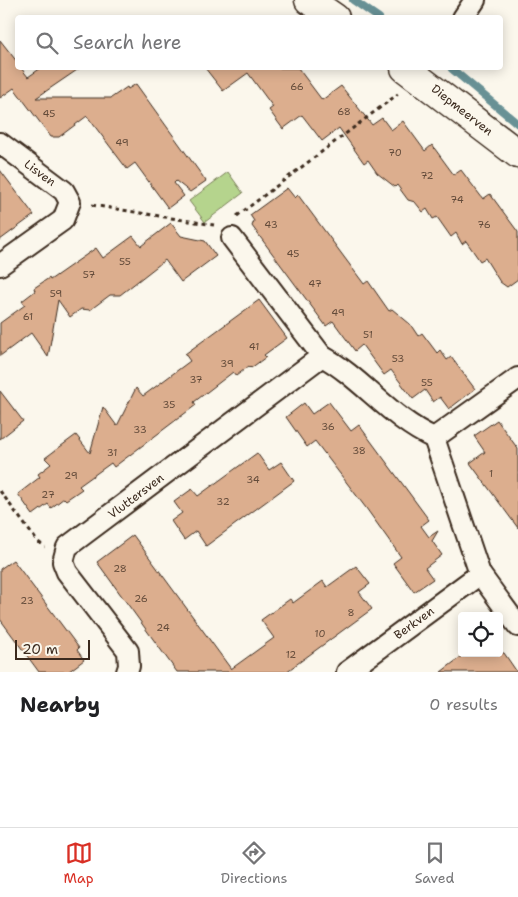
<!DOCTYPE html>
<html lang="en">
<head>
<meta charset="utf-8">
<style>
	:root { --surface:#fff; --page:#f2f2f2; --text:#202124; --muted:#757577; --line:#e0e0e0; --accent:#d93025 }
	body { margin:0; font-family:"Shantell Sans",sans-serif; background:var(--page); color:var(--text) }
	.controls { position:absolute; right:15px; bottom:15px; display:grid; overflow:hidden; border-radius:5px; box-shadow:0 2px 12px #0003 }
	.controls button { width:45px; height:45px; display:grid; place-items:center; padding:0; border:0; border-bottom:1px solid var(--line); background:var(--surface); color:var(--text); font:25px sans-serif }
	.scale { position:absolute; left:15px; bottom:12px; width:75px; box-sizing:border-box; padding-left:5px; border:2px solid #3b2a1e; border-top:0; font-size:14px; line-height:18px; white-space:nowrap; color:#3b2a1e; -webkit-text-stroke:4px #fbf7ec; paint-order:stroke }
	.list { margin:0; padding:0; list-style:none }
	h2 { display:flex; justify-content:space-between; align-items:center; height:65px; margin:0; padding:0 20px; font-size:21px }
	h2 small { font-size:16px; font-weight:400; color:var(--muted) }
	.icon { flex:none; width:28px; height:28px; fill:none; stroke:currentColor; stroke-width:2; stroke-linecap:round; stroke-linejoin:round }
	.map { position:relative; flex:none; width:518px; height:672px; overflow:hidden }
	.search { position:absolute; background:var(--surface); box-shadow:0 2px 12px #0003; left:15px; right:15px; top:15px; height:55px; display:flex; align-items:center; gap:12px; box-sizing:border-box; padding:0 18px; border-radius:5px; color:var(--muted); font-size:19px }
	.sheet { height:155px; background:var(--surface) }
	nav { display:flex; justify-content:space-around; align-items:center; box-sizing:border-box; height:70px; border-top:1px solid var(--line); background:var(--surface); font-size:14px; color:var(--muted) }
	nav a { display:grid; justify-items:center; gap:2px }
	nav .on { color:var(--accent) }
	.map>svg:first-child { display:block }
</style>
</head>
<body>
<div class="map">
<svg width="518" height="672" viewBox="0 0 518 672">
	<rect width="100%" height="100%" fill="#fbf7ec"/>
	<filter id="ink" filterUnits="userSpaceOnUse"><feTurbulence type="fractalNoise" baseFrequency=".02" numOctaves="2"/><feDisplacementMap in="SourceGraphic" scale="10" xChannelSelector="R" yChannelSelector="G"/><feConvolveMatrix kernelMatrix="1 2 1 2 8 2 1 2 1" color-interpolation-filters="sRGB"/></filter>
	<g filter="url(#ink)">
		<path fill="#b5d48d" stroke="#787f56" d="M228 172 243 193 205 222 189 201Z"/>
		<g fill="none" stroke-linecap="round" stroke-linejoin="round">
			<g stroke="#689195" stroke-width="8">
				<path d="M353 0 379 18"/>
				<path d="M452 69 518 124"/>
			</g>
		</g>
		<g fill="#dcae8e" stroke="#3b2a1e">
			<path d="M0 40 18 63V68H21L28 77 41 68H80L36 98H111L127 87 128 89 136 84 206 181 190 192 176 181 174 183 184 196 168 208 135 163 127 169 87 116 59 137H51L14 88 0 98Z"/>
			<path d="M205 68H298L322 100 341 86 372 125 382 118 391 130 403 121 425 151 432 145 454 175 461 170 483 199 490 194 518 232V279L507 287 500 282 485 258 480 261 466 241 462 244 456 233 451 237 437 217 433 219 427 209 423 212 415 202 408 200 397 185 395 187 377 173 368 160 364 163 339 128 322 141 302 115 283 129 269 110 273 107 248 73 223 91Z"/>
			<path d="M0 170 34 215 0 240Z"/>
			<path d="M287 188 295 198 298 195 364 284 368 281 389 311 392 309 410 324 418 336 422 333 437 353 440 350 447 360 451 357 475 389 449 409 440 397 433 402 425 390 413 399 391 370 384 375 362 345 355 351 333 321 326 326 252 226 254 221 250 215Z"/>
			<path d="M171 223 181 236 205 241 216 256 181 282 165 260 120 295H110L90 310 81 309 70 317 58 300 48 357 31 333 0 356V323L25 305 22 301 35 291 34 288 49 278 50 280 96 248 103 258 133 236 141 246Z"/>
			<path d="M259 300 287 338 264 355 266 357 251 368 249 366 236 376 233 372 194 402 196 405 114 467 111 463 79 486 82 489 66 500 64 498 51 508 48 504 33 515 18 494 40 477 38 474 51 464 45 458 76 435 90 453 103 407 117 426 136 388 143 396 190 361 185 354Z"/>
			<path d="M0 391 23 421 0 439Z"/>
			<path d="M329 402 351 431 359 425 429 520 421 526 429 537 438 531 432 541 442 555 425 568 433 579 414 592 393 563 401 557 366 508 315 441 307 447 286 417 304 403 312 414Z"/>
			<path d="M497 420 518 449V528L470 463 485 452 474 436Z"/>
			<path d="M257 453 269 470 281 462 294 481 206 546 196 531 184 540 171 521 182 513 174 502 192 489 198 496Z"/>
			<path d="M133 535 231 669 274 638 261 620 290 599 293 603 323 581 327 587 356 566 370 584 359 592 372 609 286 672H177L97 562Z"/>
			<path d="M13 560 79 648 77 650 84 660 68 672H39L0 619V569Z"/>
			<path d="M466 653H504L517 672H441Z"/>
		</g>
		<g fill="none" stroke-linecap="round" stroke-linejoin="round">
			<defs>
				<g id="street">
					<path d="M463 18 475 0"/>
					<path d="M0 143 64 191 70 202 63 220 0 265"/>
					<path d="M232 238 322 356"/>
					<path d="M480 574 518 626"/>
					<path d="M127 672 129 666 128 651 67 572 63 562 67 547 322 356C362 378 391 419 434 438L518 378"/>
					<path d="M347 672 480 574 434 438"/>
				</g>
				<g id="secondary">
					<path d="M309 0 335 18"/>
					<path d="M405 68 518 154"/>
				</g>
			</defs>
			<use href="#street" stroke="#3b2a1e" stroke-width="24"/>
			<use href="#secondary" stroke="#3b2a1e" stroke-width="31"/>
			<g stroke="#3b2a1e" stroke-width="3" stroke-dasharray="4 4" stroke-linecap="butt">
				<path d="M92 205 214 225"/>
				<path d="M237 216 398 94"/>
				<path d="M0 491 37 541 45 547"/>
			</g>
			<use href="#street" stroke="#fbf7ec" stroke-width="20"/>
			<use href="#secondary" stroke="#fbf7ec" stroke-width="28"/>
		</g>
	</g>
	<g text-anchor="middle" stroke-width="5" stroke-linejoin="round" paint-order="stroke">
		<g font-size="10" fill="#634b3a">
			<text x="297" y="90">66</text>
			<text x="344" y="115">68</text>
			<text x="49" y="117">45</text>
			<text x="122" y="146">49</text>
			<text x="395" y="156">70</text>
			<text x="427" y="179">72</text>
			<text x="457" y="203">74</text>
			<text x="271" y="228">43</text>
			<text x="484" y="228">76</text>
			<text x="293" y="257">45</text>
			<text x="125" y="265">55</text>
			<text x="89" y="278">57</text>
			<text x="315" y="287">47</text>
			<text x="56" y="297">59</text>
			<text x="338" y="316">49</text>
			<text x="28" y="320">61</text>
			<text x="368" y="338">51</text>
			<text x="254" y="350">41</text>
			<text x="398" y="362">53</text>
			<text x="227" y="367">39</text>
			<text x="196" y="383">37</text>
			<text x="427" y="386">55</text>
			<text x="169" y="408">35</text>
			<text x="328" y="430">36</text>
			<text x="140" y="433">33</text>
			<text x="359" y="454">38</text>
			<text x="112" y="456">31</text>
			<text x="491" y="477">1</text>
			<text x="71" y="479">29</text>
			<text x="253" y="483">34</text>
			<text x="48" y="498">27</text>
			<text x="223" y="505">32</text>
			<text x="120" y="572">28</text>
			<text x="141" y="602">26</text>
			<text x="27" y="604">23</text>
			<text x="351" y="616">8</text>
			<text x="163" y="631">24</text>
			<text x="320" y="637">10</text>
			<text x="291" y="658">12</text>
		</g>
		<g font-size="12" fill="#3b2a1e" stroke="#fbf7ec">
			<text transform="translate(462 110) rotate(38)" y="4">Diepmeerven</text>
			<text transform="translate(40 173) rotate(36)" y="4">Lisven</text>
			<text transform="translate(136 496) rotate(-37)" y="4">Vluttersven</text>
			<text transform="translate(414 623) rotate(-36)" y="4">Berkven</text>
		</g>
	</g>
</svg>
<div class="controls">
<button><svg class="icon" aria-label="locate" viewBox="0 0 24 24"><circle cx="12" cy="12" r="6"/><path d="M12 2v4M12 18v4M2 12h4M18 12h4"/></svg></button>
</div>
<div class="scale">20 m</div>
<div class="search"><svg class="icon" aria-label="search" viewBox="0 0 24 24"><circle cx="10" cy="10" r="6"/><path d="M15 15l6 6"/></svg>Search here</div>
</div>
<section class="sheet">
<h2>Nearby<small>0 results</small></h2>
<ul class="list">
</ul>
</section>
<nav>
<a class="on"><svg class="icon" aria-label="map" viewBox="0 0 24 24"><path d="M3 6l6-2 6 2 6-2v14l-6 2-6-2-6 2zM9 4v14M15 6v14"/></svg>Map</a>
<a><svg class="icon" aria-label="directions" viewBox="0 0 24 24"><path d="M12 3l9 9-9 9-9-9zM9 14v-3h6M13 9l2 2-2 2"/></svg>Directions</a>
<a><svg class="icon" aria-label="saved" viewBox="0 0 24 24"><path d="M7 4h10v16l-5-4-5 4z"/></svg>Saved</a>
</nav>
</body>
</html>
